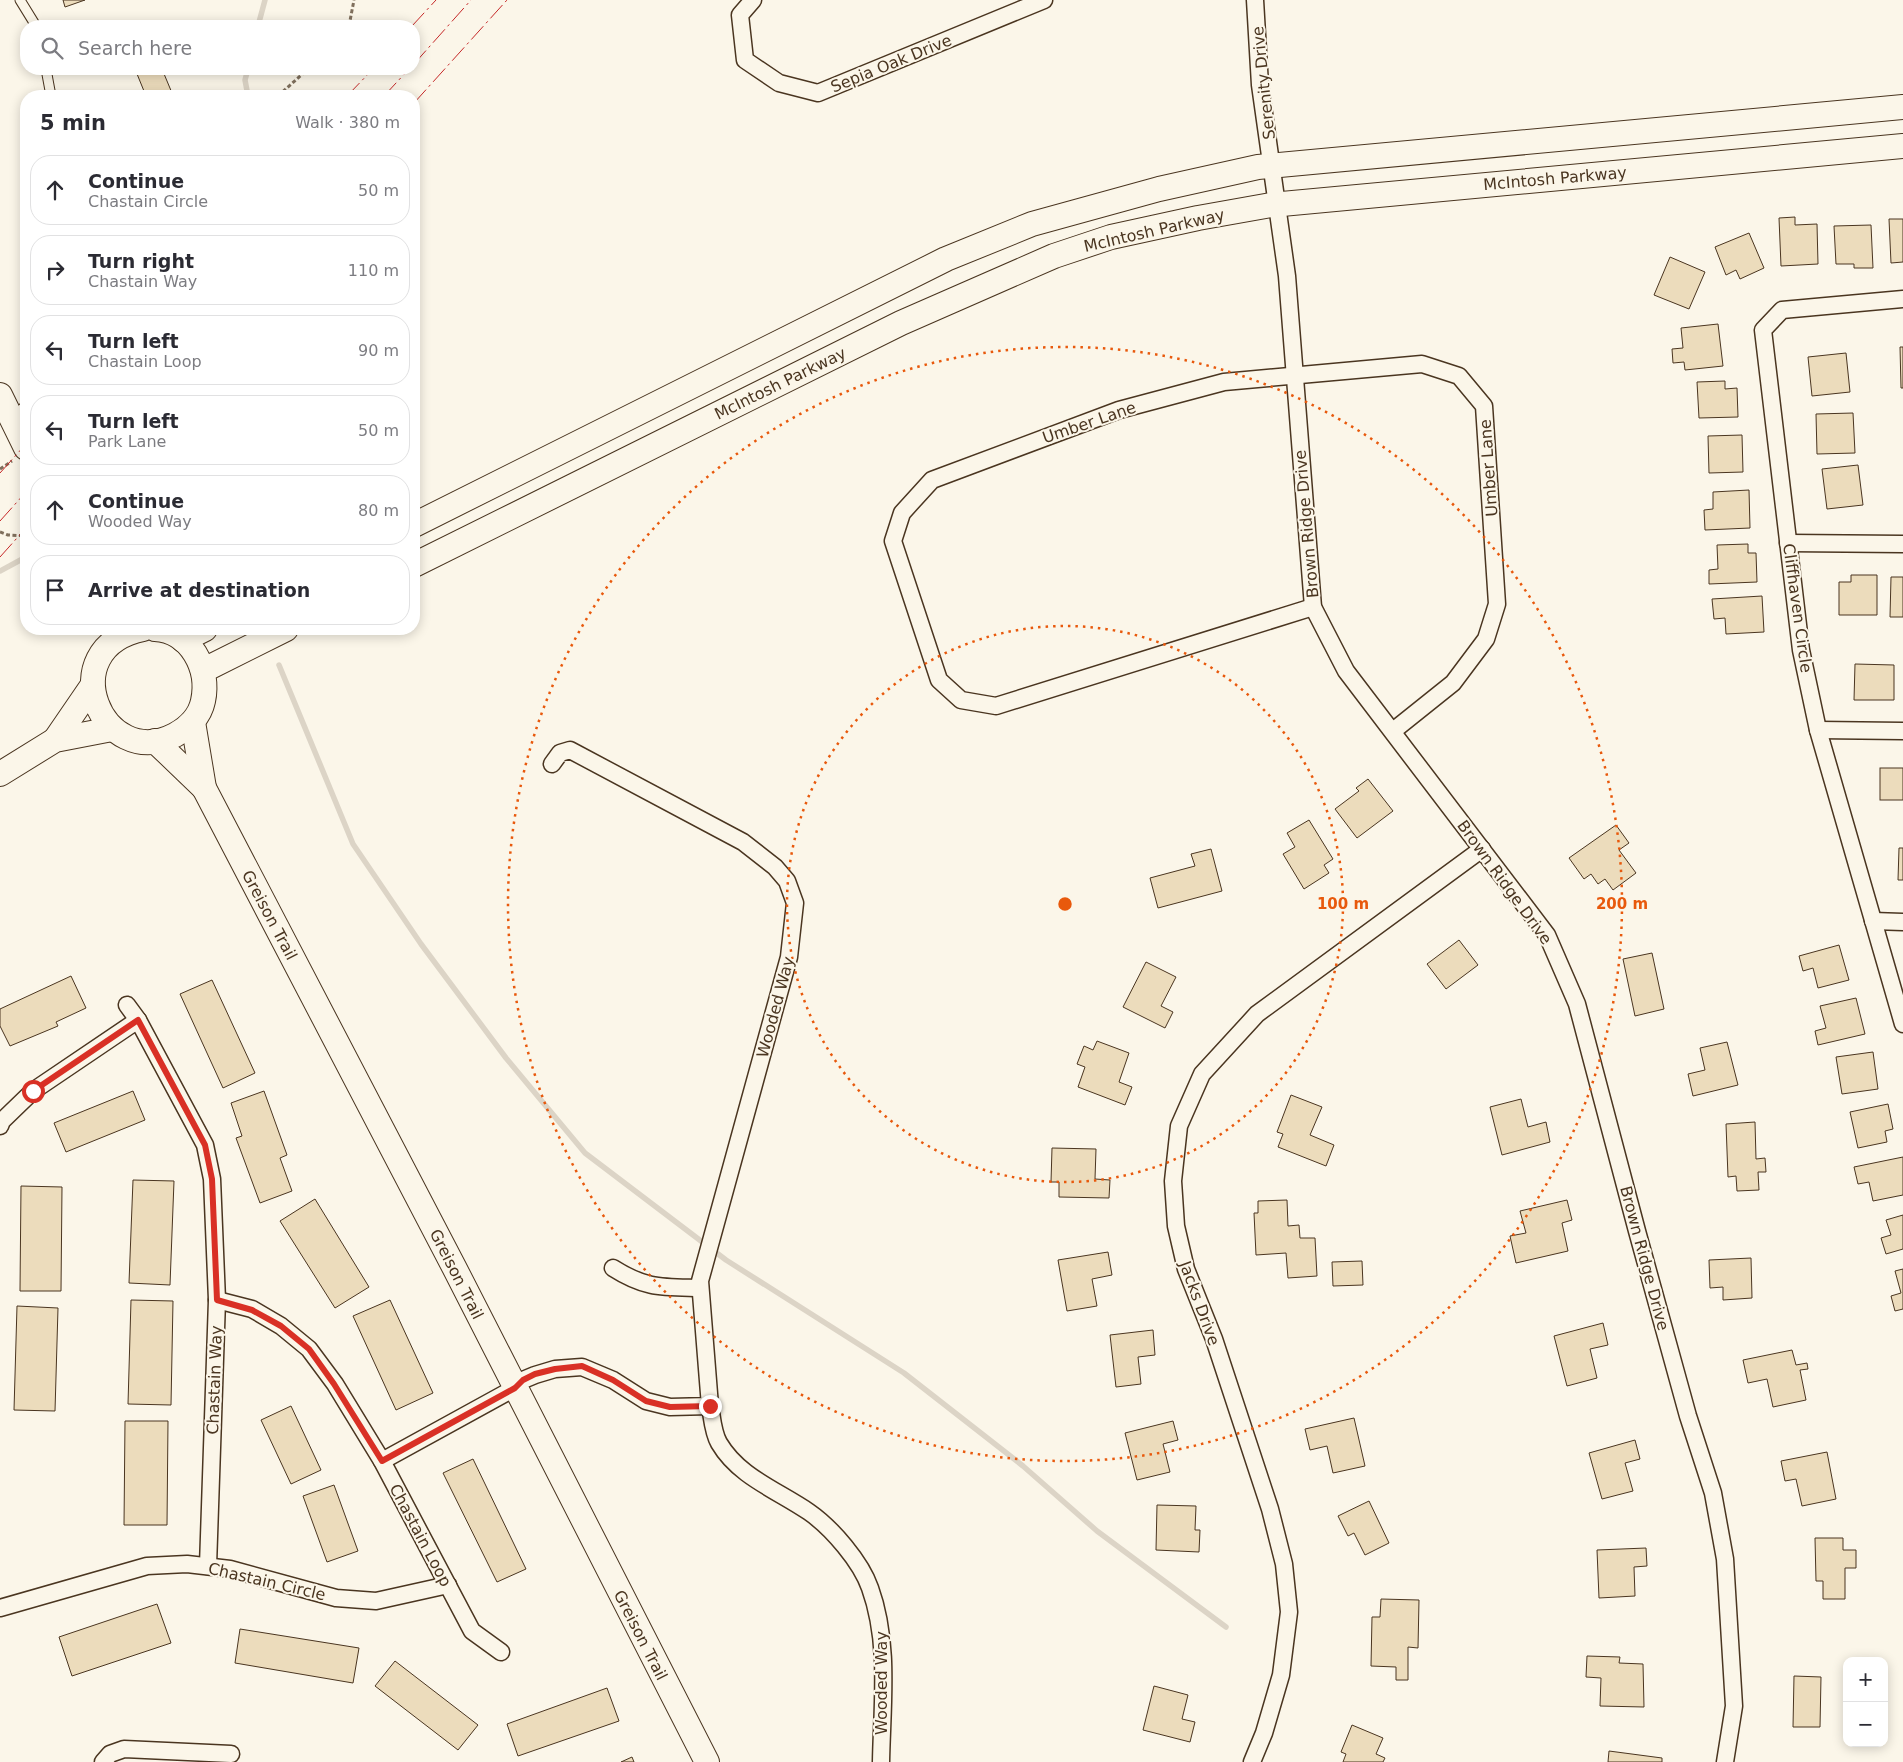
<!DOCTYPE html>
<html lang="en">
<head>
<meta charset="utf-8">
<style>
	:root { --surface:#fff; --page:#f7f7f7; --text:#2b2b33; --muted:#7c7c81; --line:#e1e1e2 }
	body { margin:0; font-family:"DejaVu Sans",sans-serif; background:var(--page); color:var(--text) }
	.controls { position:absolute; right:15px; bottom:15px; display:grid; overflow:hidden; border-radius:10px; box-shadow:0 2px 12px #0003 }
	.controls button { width:45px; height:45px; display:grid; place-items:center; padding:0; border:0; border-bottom:1px solid var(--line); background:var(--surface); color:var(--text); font:25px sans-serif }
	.stop { position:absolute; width:15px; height:15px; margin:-11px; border:4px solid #d93025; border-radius:50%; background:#fff }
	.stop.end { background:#d93025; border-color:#fff; box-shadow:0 1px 5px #0008 }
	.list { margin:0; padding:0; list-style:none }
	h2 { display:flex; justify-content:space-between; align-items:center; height:65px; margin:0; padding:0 20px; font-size:21px }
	h2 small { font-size:16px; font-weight:400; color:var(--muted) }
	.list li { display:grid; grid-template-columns:32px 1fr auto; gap:15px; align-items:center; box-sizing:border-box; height:70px; margin:0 10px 10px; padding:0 10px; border:1px solid var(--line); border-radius:20px }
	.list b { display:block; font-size:19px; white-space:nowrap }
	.list p { margin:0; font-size:16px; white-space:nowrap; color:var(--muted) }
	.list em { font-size:16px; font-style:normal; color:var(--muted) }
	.icon { flex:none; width:28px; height:28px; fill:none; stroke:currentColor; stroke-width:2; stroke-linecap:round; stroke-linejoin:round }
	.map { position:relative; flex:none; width:1903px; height:1762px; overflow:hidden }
	.search { position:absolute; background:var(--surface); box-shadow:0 2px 12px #0003; left:20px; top:20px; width:400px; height:55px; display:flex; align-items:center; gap:12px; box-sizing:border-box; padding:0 18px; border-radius:20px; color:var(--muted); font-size:19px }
	.panel { position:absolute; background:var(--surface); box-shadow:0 2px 12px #0003; left:20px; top:90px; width:400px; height:545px; border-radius:20px }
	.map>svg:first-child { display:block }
</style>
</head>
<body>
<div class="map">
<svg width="1903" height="1762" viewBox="0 0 1903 1762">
	<rect width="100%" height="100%" fill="#fbf6e9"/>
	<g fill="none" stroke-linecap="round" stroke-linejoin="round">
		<g stroke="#dcd4c6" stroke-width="5.5">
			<path d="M258 26 265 0"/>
			<path d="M248 69 245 80 248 96"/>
			<path d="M0 571 26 557"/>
			<path d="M279 665 353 844 421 944 506 1058 585 1153 726 1260 904 1373 1023 1466 1097 1531 1226 1627"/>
		</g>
	</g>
	<g fill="#ecdcbc" stroke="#4a3520">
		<path d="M63 0H85L65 7Z"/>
		<path d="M135 69H162L172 93 164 96H146Z"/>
		<path d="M1795 217V225L1817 224 1818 264 1781 266 1779 218Z"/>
		<path d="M1889 219H1903V262L1891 263Z"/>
		<path d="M1871 225 1873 268H1854V264H1836L1834 226Z"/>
		<path d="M1749 233 1764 268 1740 279 1736 270 1726 275 1715 247Z"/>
		<path d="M1670 257 1705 272 1689 309 1654 295Z"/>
		<path d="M1718 324 1723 366 1685 370 1684 362 1673 363 1672 349 1683 348 1681 328Z"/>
		<path d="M1900 347H1903V388H1901Z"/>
		<path d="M1846 353 1850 392 1812 396 1808 357Z"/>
		<path d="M1725 381V389L1737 388 1738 417 1699 418 1697 382Z"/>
		<path d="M1853 413 1855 453 1817 454 1816 414Z"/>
		<path d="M1742 435 1743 472 1709 473 1708 436Z"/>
		<path d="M1858 465 1863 505 1827 509 1822 469Z"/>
		<path d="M1749 490 1750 528 1705 530 1704 510 1713 509V492Z"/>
		<path d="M1748 544V553H1756L1757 582 1709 584V570L1718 569 1717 545Z"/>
		<path d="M1851 575H1877V615H1839V582H1851Z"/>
		<path d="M1891 577H1903V617H1890Z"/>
		<path d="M1762 596 1764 632 1726 634 1725 618 1714 619 1712 599Z"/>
		<path d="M1855 664 1894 665V700H1854Z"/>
		<rect x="1880" y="768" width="23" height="32"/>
		<path d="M1368 779 1393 811 1357 838 1335 809 1359 791 1356 788Z"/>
		<path d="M1309 820 1333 859 1324 865 1329 873 1304 889 1283 854 1295 847 1287 833Z"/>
		<path d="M1616 825 1629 843 1619 850 1636 873 1613 890 1605 879 1598 884 1591 874 1584 879 1569 858Z"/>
		<path d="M1899 848H1903V880H1898Z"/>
		<path d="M1211 849 1222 891 1158 908 1150 878 1195 866 1191 854Z"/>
		<path d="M1459 940 1478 965 1446 989 1427 964Z"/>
		<path d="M1839 945 1849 980 1818 988 1813 968 1803 971 1799 956Z"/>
		<path d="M1652 953 1664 1009 1635 1016 1623 959Z"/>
		<path d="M1146 962 1176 977 1161 1006 1173 1012 1165 1028 1123 1007Z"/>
		<path d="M71 976 86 1008 56 1022 58 1026 10 1046 0 1026V1009Z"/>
		<path d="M212 980 255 1073 223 1088 180 994Z"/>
		<path d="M1856 998 1865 1034 1818 1045 1815 1031 1826 1028 1820 1006Z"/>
		<path d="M1097 1041 1129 1053 1119 1082 1132 1087 1125 1105 1078 1087 1085 1067 1077 1064 1084 1046 1093 1050Z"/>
		<path d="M1727 1042 1738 1085 1693 1096 1688 1074 1705 1070 1700 1048Z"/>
		<path d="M1873 1052 1878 1089 1842 1094 1836 1057Z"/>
		<path d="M133 1091 145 1120 66 1152 54 1123Z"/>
		<path d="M264 1091 287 1155 280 1158 292 1191 260 1203 236 1138 242 1136 231 1103Z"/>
		<path d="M1291 1095 1322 1107 1310 1135 1334 1145 1326 1166 1278 1147 1283 1134 1277 1132Z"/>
		<path d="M1521 1099 1528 1127 1546 1122 1550 1142 1502 1155 1490 1107Z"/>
		<path d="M1888 1104 1893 1129 1885 1131 1887 1142 1858 1148 1850 1112Z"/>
		<path d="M1755 1122 1756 1159 1765 1158 1766 1172H1758L1759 1190 1737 1191 1736 1176 1728 1177 1726 1124Z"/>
		<path d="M1052 1148 1096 1149 1095 1179 1110 1180 1109 1198 1059 1197V1182H1051Z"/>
		<path d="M1903 1157V1195L1873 1201 1869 1182 1858 1184 1854 1167Z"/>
		<path d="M133 1180 174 1181 170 1285 129 1283Z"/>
		<path d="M21 1186 62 1187 61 1291H20Z"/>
		<path d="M315 1199 369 1287 335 1308 280 1221Z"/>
		<path d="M1287 1200 1288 1226 1299 1225 1300 1238H1315L1317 1276 1288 1278 1286 1253 1256 1255 1254 1213H1258V1201Z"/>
		<path d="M1567 1200 1572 1220 1562 1223 1568 1251 1516 1263 1510 1236 1526 1233 1520 1211Z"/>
		<path d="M1903 1215V1249L1886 1254 1881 1238 1891 1235 1886 1220Z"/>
		<path d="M1108 1252 1112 1275 1092 1279 1097 1306 1067 1311 1058 1260Z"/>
		<path d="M1751 1258 1752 1298 1723 1300V1287L1710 1288 1709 1260Z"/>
		<path d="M1362 1261 1363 1285 1333 1286 1332 1262Z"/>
		<path d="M1903 1269V1309L1895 1311 1891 1296 1901 1293 1895 1271Z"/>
		<path d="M131 1300 173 1301 171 1405 128 1404Z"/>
		<path d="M390 1300 433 1393 396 1410 353 1316Z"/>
		<path d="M17 1306 58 1308 55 1411 14 1410Z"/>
		<path d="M1603 1323 1608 1345 1590 1349 1597 1378 1567 1386 1554 1336Z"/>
		<path d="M1153 1330 1155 1355 1138 1357 1141 1384 1116 1387 1110 1335Z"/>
		<path d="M1792 1350 1796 1365 1807 1363 1808 1369 1800 1370 1806 1400 1773 1407 1767 1379 1748 1383 1743 1360Z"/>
		<path d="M291 1406 321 1470 291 1484 261 1420Z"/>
		<path d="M1354 1418 1365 1466 1333 1473 1327 1446 1310 1450 1305 1429Z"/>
		<path d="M125 1421H168L167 1525H124Z"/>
		<path d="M1173 1421 1178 1440 1163 1444 1170 1472 1137 1480 1125 1433Z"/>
		<path d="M1635 1440 1640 1459 1625 1463 1633 1491 1602 1499 1589 1453Z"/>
		<path d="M1827 1452 1836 1499 1802 1506 1796 1479 1785 1481 1781 1461Z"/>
		<path d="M473 1459 526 1569 497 1582 443 1473Z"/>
		<path d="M334 1485 358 1551 327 1562 303 1496Z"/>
		<path d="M1369 1501 1389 1543 1365 1555 1354 1533 1348 1536 1338 1516Z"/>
		<path d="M1157 1505 1196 1506 1195 1530H1200L1199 1552 1156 1550Z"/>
		<path d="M1815 1538H1843V1550H1856V1568H1845V1599H1823V1581H1816Z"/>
		<path d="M1646 1548 1647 1566 1634 1567 1635 1596 1599 1598 1597 1550Z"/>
		<path d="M1381 1599 1419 1600 1418 1648 1408 1647V1680H1396V1667L1371 1666 1372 1617H1380Z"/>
		<path d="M157 1604 171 1643 72 1676 59 1637Z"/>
		<path d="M240 1629 359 1648 353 1683 235 1663Z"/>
		<path d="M1587 1656 1620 1657 1619 1663 1643 1664 1644 1707 1600 1706 1601 1678 1586 1677Z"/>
		<path d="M395 1661 478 1725 458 1750 375 1686Z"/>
		<path d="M1794 1676 1821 1677 1820 1727H1793Z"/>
		<path d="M1154 1686 1188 1695 1182 1719 1195 1722 1190 1742 1143 1730Z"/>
		<path d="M607 1688 619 1721 518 1756 507 1724Z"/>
		<path d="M1352 1725 1383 1738 1376 1754 1385 1758 1383 1762H1343L1346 1754 1341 1752Z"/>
		<path d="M1609 1751 1662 1758V1762H1608Z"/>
		<path d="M632 1757 634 1762H621Z"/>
	</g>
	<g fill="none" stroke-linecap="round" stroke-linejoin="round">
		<defs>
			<g id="lane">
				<path d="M20 0 36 26"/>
				<path d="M46 69 51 96"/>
				<path d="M13 417 26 405"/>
			</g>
			<g id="street">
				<path d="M753 0 740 15 745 60 779 83 818 93 1044 0"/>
				<path d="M1255 0 1260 85 1287 276 1313 607 1346 671 1547 935 1577 1004 1637 1231 1688 1416 1713 1493 1725 1559 1734 1706 1725 1762"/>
				<path d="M1903 299 1782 310 1763 330 1801 650 1818 730 1903 1024"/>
				<path d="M1788 543 1903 544"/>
				<path d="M1313 607 996 706 961 700 939 680 893 541 902 513 932 480 1119 410 1224 382 1422 364 1459 376 1484 406 1497 604 1486 639 1453 683 1393 731"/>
				<path d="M1818 730 1903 731"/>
				<path d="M1873 921 1903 922"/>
				<path d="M127 1005 138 1020 205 1145 212 1179 217 1300 208 1566"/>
				<path d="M0 1126 2 1121 33 1091 138 1020"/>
				<path d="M613 1268C646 1289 662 1287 700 1288"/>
				<path d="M217 1300 252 1309 281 1326 309 1349 335 1384 382 1461 472 1631 501 1652"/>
				<path d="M710 1406C712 1417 713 1433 719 1443 739 1477 777 1490 809 1512 832 1528 861 1562 870 1588 890 1643 882 1705 881 1762"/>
				<path d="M382 1461 515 1388 523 1380 535 1375 555 1369 582 1367 613 1380 646 1401 670 1407 710 1406 700 1281 789 957 795 903 787 881 775 867 743 842 570 750 560 753 552 764"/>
				<path d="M0 1608 147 1566 187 1564 230 1569 336 1598 376 1601 448 1585"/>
				<path d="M103 1762 110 1754 124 1749 231 1754"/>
				<path d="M1252 1762 1264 1733 1281 1675 1289 1612 1284 1564 1270 1509 1214 1339 1186 1269 1176 1226 1173 1181 1179 1126 1202 1074 1257 1014 1482 849"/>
			</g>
			<g id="secondary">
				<path d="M0 395 26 448"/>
				<path d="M414 525 946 259 1032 224 1159 189 1258 167 1903 107"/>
				<path d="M414 565 901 323 1054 256 1111 237 1198 218 1271 205 1903 146"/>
				<path d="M143 629C50 648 102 773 175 735 188 728 200 716 203 701 210 669 191 631 155 629"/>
				<path d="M183 640 205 629"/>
				<path d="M204 670 286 629"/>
				<path d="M193 722 204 788 454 1267 707 1762"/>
				<path d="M55 740 92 686"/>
				<path d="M155 741 204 788"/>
				<path d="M0 774 55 740 112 729"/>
			</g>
		</defs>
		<use href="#lane" stroke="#4a3520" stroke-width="11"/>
		<use href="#street" stroke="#4a3520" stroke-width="19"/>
		<use href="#secondary" stroke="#4a3520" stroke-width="26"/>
		<g stroke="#7f6f5c" stroke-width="3" stroke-dasharray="4 2.5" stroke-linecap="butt">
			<path d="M349 26 354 0"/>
			<path d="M278 96 308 69"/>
			<path d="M0 469 12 461"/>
			<path d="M0 532 8 535 26 536"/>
		</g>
		<use href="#lane" stroke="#fbf6e9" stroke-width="9"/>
		<use href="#street" stroke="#fbf6e9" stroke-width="16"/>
		<use href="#secondary" stroke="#fbf6e9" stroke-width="24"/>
		<g stroke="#c62828" stroke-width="1" stroke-dasharray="18 4 2.5 4" stroke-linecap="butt">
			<path d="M412 26 436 0"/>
			<path d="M414 64 471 0"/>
			<path d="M347 96 373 69"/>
			<path d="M384 96 409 69"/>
			<path d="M414 103 507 0"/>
			<path d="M0 473 26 444"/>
			<path d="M0 521 26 492"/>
			<path d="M0 557 26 528"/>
		</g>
	</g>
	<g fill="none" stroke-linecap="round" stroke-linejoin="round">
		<path stroke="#d93025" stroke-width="6" d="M33 1091 138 1020 205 1145 212 1179 217 1300 252 1310 281 1326 309 1349 334 1384 382 1461 515 1388 523 1380 535 1374 555 1369 582 1366 613 1380 646 1401 670 1407 710 1406"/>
	</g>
	<g fill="none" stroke="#e8590c" stroke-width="2.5" stroke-dasharray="2.5 5">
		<circle cx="1065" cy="904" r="278"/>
		<circle cx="1065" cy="904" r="557"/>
	</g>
	<g text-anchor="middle" stroke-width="4" stroke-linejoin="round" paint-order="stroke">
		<g font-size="16" fill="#4a3520" stroke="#fbf6e9">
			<text transform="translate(891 63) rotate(-22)" y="6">Sepia Oak Drive</text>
			<text transform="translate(1263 83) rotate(-96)" y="6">Serenity Drive</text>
			<text transform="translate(1555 178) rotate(-5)" y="6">McIntosh Parkway</text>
			<text transform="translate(1154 230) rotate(-13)" y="6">McIntosh Parkway</text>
			<text transform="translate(780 383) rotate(-26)" y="6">McIntosh Parkway</text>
			<text transform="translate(1089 422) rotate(-19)" y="6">Umber Lane</text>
			<text transform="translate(1488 468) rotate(-94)" y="6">Umber Lane</text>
			<text transform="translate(1306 524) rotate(-95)" y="6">Brown Ridge Drive</text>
			<text transform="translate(1798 608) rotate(82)" y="6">Cliffhaven Circle</text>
			<text transform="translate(1505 882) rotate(54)" y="6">Brown Ridge Drive</text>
			<text transform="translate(270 915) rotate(62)" y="6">Greison Trail</text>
			<text transform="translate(775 1007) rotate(-75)" y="6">Wooded Way</text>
			<text transform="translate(1645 1258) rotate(75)" y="6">Brown Ridge Drive</text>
			<text transform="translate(457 1274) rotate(63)" y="6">Greison Trail</text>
			<text transform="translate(1200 1303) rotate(70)" y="6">Jacks Drive</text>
			<text transform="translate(214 1380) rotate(-88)" y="6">Chastain Way</text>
			<text transform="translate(421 1535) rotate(62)" y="6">Chastain Loop</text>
			<text transform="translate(267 1581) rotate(13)" y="6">Chastain Circle</text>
			<text transform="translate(641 1635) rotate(63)" y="6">Greison Trail</text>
			<text transform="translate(881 1683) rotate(-90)" y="6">Wooded Way</text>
		</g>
	</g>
	<circle cx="1065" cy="904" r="8" fill="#e8590c" stroke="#fbf6e9" stroke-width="2.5"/>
	<g font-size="15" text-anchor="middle" font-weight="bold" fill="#e8590c" stroke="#fbf6e9" stroke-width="4" stroke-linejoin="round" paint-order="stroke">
		<text x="1343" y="909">100 m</text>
		<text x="1622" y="909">200 m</text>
	</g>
</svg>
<div class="controls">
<button>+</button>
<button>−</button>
</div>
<div class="stop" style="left:33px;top:1091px"></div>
<div class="stop end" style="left:710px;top:1406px"></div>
<div class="search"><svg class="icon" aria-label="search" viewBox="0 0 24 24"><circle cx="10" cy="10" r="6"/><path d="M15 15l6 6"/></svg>Search here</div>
<section class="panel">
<h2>5 min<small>Walk · 380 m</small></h2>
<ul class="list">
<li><svg class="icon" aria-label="ahead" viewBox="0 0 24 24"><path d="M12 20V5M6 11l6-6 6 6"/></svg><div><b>Continue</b><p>Chastain Circle</p></div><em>50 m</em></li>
<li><svg class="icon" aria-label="right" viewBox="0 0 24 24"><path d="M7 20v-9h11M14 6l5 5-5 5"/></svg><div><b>Turn right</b><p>Chastain Way</p></div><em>110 m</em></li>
<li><svg class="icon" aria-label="left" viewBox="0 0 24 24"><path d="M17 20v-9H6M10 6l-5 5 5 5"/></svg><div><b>Turn left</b><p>Chastain Loop</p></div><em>90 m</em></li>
<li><svg class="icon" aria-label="left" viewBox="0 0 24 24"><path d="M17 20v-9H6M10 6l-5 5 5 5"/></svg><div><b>Turn left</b><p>Park Lane</p></div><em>50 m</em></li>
<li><svg class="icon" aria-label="ahead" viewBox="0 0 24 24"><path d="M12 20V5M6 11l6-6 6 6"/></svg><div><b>Continue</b><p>Wooded Way</p></div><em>80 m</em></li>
<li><svg class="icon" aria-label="arrive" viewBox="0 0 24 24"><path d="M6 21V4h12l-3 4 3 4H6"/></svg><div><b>Arrive at destination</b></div></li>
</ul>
</section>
</div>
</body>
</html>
